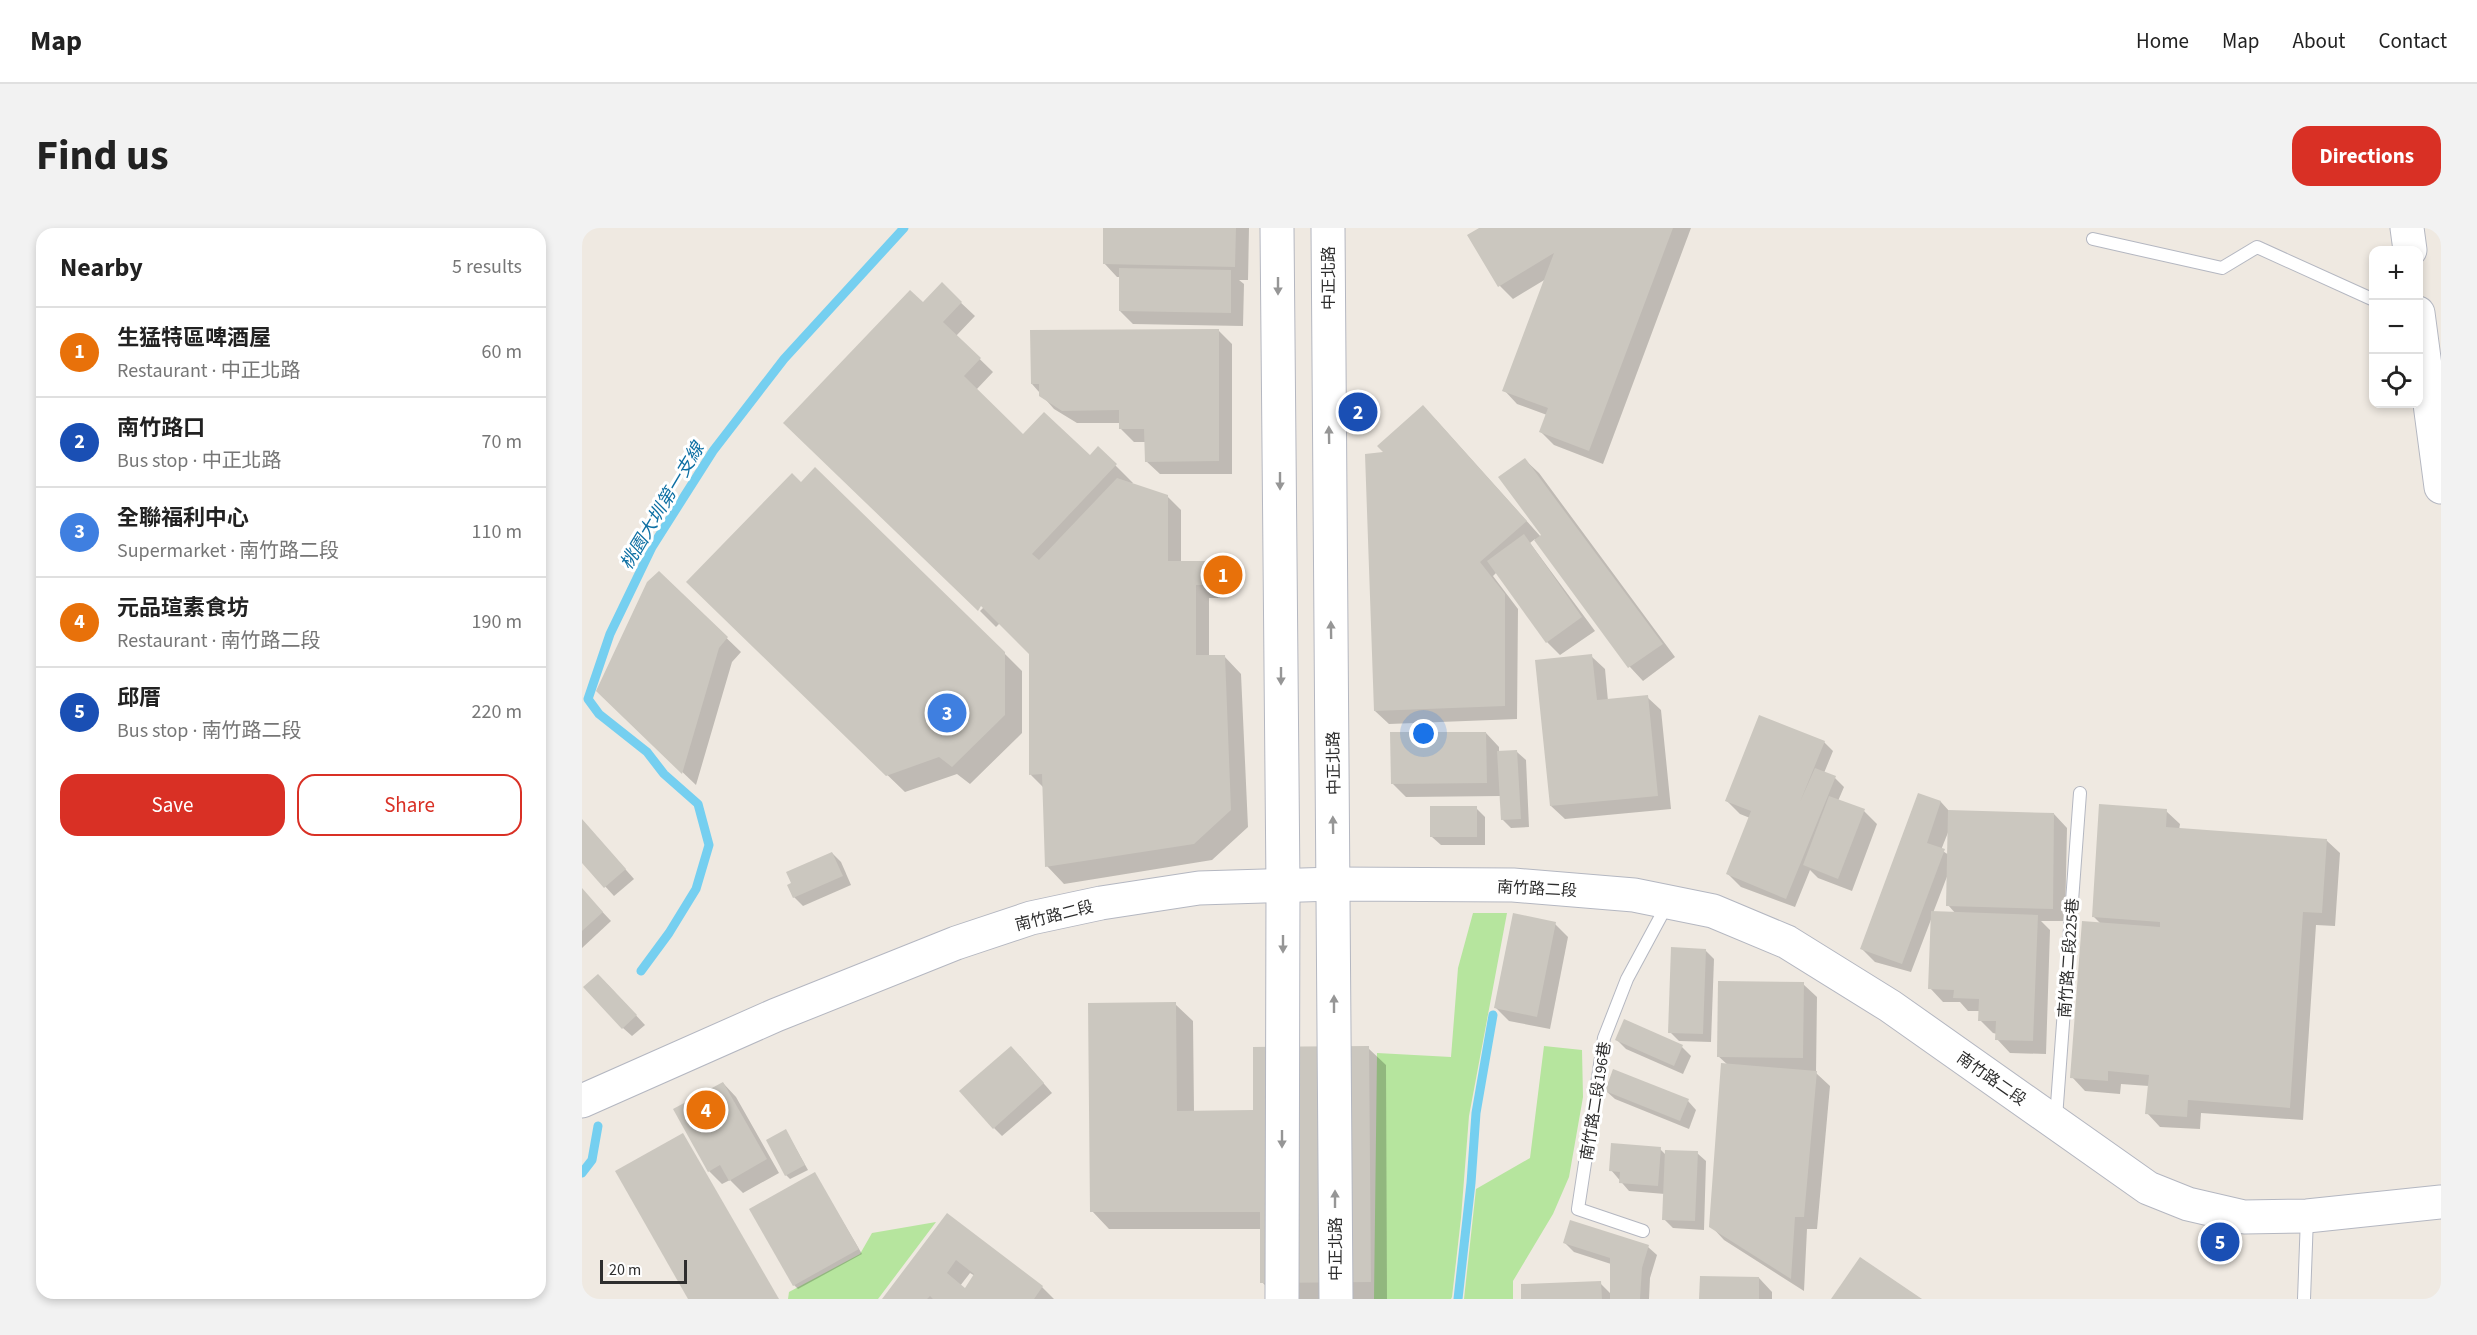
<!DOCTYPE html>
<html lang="en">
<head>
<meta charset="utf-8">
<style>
	:root { --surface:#fff; --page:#f2f2f2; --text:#222; --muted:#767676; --line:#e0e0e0; --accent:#d93025 }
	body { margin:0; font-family:"Source Sans 3","Noto Sans TC",sans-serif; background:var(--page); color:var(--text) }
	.controls { position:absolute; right:18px; top:18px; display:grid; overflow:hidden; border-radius:12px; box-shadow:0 3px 9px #0003 }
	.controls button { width:54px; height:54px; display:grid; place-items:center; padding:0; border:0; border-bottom:2px solid var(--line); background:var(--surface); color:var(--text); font:30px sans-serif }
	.scale { position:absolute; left:18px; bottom:15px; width:87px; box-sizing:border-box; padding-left:6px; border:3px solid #2e2e2e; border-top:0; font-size:16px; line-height:21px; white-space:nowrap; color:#2e2e2e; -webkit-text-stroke:4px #fff; paint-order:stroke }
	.you { position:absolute; left:842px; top:506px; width:21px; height:21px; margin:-15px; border:4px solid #fff; border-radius:50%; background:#1a73e8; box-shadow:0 0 0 9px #1a73e833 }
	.badge { display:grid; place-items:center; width:39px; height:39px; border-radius:50%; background:var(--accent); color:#fff; font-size:20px; font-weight:700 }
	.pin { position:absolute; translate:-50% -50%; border:3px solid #fff; box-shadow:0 2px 6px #0006 }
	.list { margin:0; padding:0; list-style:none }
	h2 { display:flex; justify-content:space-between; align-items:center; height:78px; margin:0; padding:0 24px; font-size:26px }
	h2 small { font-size:20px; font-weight:400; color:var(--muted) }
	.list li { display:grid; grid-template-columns:39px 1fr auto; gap:18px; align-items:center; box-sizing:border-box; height:90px; padding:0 24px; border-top:2px solid var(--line) }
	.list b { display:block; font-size:22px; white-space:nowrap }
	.list p { margin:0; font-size:20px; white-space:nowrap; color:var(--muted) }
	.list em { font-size:20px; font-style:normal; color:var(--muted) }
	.actions { display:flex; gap:12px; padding:18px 24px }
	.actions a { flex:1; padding:14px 0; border:2px solid var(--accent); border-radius:18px; text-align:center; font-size:21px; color:var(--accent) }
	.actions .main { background:var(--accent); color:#fff }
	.icon { flex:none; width:33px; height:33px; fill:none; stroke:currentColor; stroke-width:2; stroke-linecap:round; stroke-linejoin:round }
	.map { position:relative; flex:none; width:1859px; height:1071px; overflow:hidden; border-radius:18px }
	header { display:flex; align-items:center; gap:36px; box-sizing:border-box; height:84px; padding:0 30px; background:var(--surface); border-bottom:2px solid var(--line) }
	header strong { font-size:28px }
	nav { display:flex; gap:33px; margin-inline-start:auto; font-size:21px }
	.intro { display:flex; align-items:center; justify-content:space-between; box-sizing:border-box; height:144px; padding:0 36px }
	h1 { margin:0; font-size:42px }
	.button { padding:15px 27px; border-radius:18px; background:var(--accent); color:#fff; font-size:21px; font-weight:700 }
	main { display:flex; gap:36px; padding:0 36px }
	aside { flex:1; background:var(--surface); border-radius:18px; box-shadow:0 3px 9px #0003 }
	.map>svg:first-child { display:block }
</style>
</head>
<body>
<header>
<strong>Map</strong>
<nav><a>Home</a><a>Map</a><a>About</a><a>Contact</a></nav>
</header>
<div class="intro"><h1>Find us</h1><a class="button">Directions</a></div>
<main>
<aside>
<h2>Nearby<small>5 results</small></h2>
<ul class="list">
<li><span class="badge" style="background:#e8710a">1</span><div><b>生猛特區啤酒屋</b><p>Restaurant · 中正北路</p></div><em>60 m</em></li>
<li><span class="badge" style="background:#1a4fb4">2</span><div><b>南竹路口</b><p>Bus stop · 中正北路</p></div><em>70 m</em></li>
<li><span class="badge" style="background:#3f7fe0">3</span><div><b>全聯福利中心</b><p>Supermarket · 南竹路二段</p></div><em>110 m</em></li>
<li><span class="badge" style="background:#e8710a">4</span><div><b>元品瑄素食坊</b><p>Restaurant · 南竹路二段</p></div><em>190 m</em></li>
<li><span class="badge" style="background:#1a4fb4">5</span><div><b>邱厝</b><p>Bus stop · 南竹路二段</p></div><em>220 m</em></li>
</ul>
<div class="actions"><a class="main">Save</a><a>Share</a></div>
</aside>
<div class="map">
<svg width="1859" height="1071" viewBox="0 0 1859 1071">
	<rect width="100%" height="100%" fill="#efe9e1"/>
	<g fill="#b6e59e">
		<path d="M891 685H925L887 888 879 990 870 1069 869 1071H792L795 825 869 829 876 740Z"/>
		<path d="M962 818 1000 822 1001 869 987 949 971 986 931 1053V1071H882L894 961 948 930Z"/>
		<path d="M354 994 296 1071H206L207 1064 278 1026 290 1005Z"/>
	</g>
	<g fill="#0003" fill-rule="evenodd">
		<path d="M523 0H667L666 52H657L662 56 661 98 551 96 538 83V49H535L522 35Z"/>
		<path d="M900 0H1109L1021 236 972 217 959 204 965 187 935 176 922 162 964 51 931 71 918 58Z"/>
		<path d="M360 57 393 88 374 108 411 144 394 162 441 208 508 230 516 220 551 255 549 256 585 268 599 282V334H624L637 348 638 370H627V428H642L659 446 666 599 630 632 482 656 465 638 462 560 449 547V426L418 395 414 399 398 383 402 379 341 76Z"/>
		<path d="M637 103 650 116V246H578L564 233V214H552L539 201 538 195H495L472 181 450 156Z"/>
		<path d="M854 192 959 309 961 307 943 232 957 245 1093 429 1061 453 1048 439 953 311 948 315 1013 403 978 427 965 414 915 344 911 348 936 381 935 491 807 496 793 483 804 225Z"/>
		<path d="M77 345 159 424 150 434 114 557 29 476Z"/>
		<path d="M123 371 422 425 440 443V505L388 556 375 546 323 564Z"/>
		<path d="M1009 428 1023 441 1026 473 1065 469 1079 482 1089 581 983 591 969 578Z"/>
		<path d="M904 505 917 519V525L935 524 944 532 947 599 929 600 920 591 919 568 824 569 810 555Z"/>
		<path d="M1242 514 1251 523 1242 545 1253 550 1262 559 1256 573 1282 583 1295 596 1270 663 1236 650 1228 642 1213 679 1159 659 1146 646 1168 590 1158 586 1145 573Z"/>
		<path d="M1337 566 1359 574 1368 584 1472 586 1485 600 1483 693H1459L1468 702 1464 826 1428 825 1415 811V806L1411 805 1398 792V783H1386L1378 774H1361L1348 760 1350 689 1329 744 1293 734 1280 721ZM1367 602V627L1359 622ZM1366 646V677L1374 686 1351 685Z"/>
		<path d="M894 580 903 589V617H859L850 609Z"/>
		<path d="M1584 583 1598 596 1597 602 1744 612 1758 625 1753 698 1734 697 1721 892 1619 885 1618 901 1578 899 1565 885 1567 858 1539 856 1538 866 1503 863 1490 849 1519 696 1511 688Z"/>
		<path d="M0 592 52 651 32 668 0 633Z"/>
		<path d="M250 625 259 634 269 657 221 678 212 669Z"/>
		<path d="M0 662 29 693 0 720Z"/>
		<path d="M973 696 986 709 968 801 927 793 914 780Z"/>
		<path d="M1123 722 1132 731 1129 814 1097 813 1088 804Z"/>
		<path d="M25 756 63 797 50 808 41 800Z"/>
		<path d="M1221 756 1235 769 1234 845 1248 858 1235 1001H1225L1222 1063 1142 1012 1129 998 1146 837 1136 828Z"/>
		<path d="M593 776 611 793 612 884H673L786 820 804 837 805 1071H696L680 1054 679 1001H527L510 983Z"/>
		<path d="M1043 793 1100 819 1109 828 1101 846 1044 821 1035 812Z"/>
		<path d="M438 828 470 865 420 908 412 900Z"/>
		<path d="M141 855 154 869 197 945 161 965 148 952 140 956 127 943Z"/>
		<path d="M1024 863 1106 873 1114 882 1107 901 1033 871Z"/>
		<path d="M204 903 226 942 208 951 204 947Z"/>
		<path d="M1078 921 1084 927 1115 925 1124 933 1122 1002 1091 1000 1082 991 1083 966 1047 963 1029 942Z"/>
		<path d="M232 945 280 1026 216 1061 212 1057Z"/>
		<path d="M365 987 460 1059 472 1071H302ZM388 1045 393 1048 383 1062 378 1058Z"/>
		<path d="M983 1015 1066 1019 1075 1027 1068 1050 1067 1071H941L1018 1055 1029 1066V1036L992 1024Z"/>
		<path d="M1177 1050 1190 1064V1071H1119Z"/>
	</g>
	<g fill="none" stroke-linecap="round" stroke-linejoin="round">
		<g stroke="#75cff0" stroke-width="9">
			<path d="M59 743 87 705 114 661 127 617 116 576 82 546 65 524 17 486 6 471 28 406 70 319 131 223 202 131 322 0"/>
			<path d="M0 945 10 932 16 898"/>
			<path d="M876 1071 889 955 894 885 911 787"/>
		</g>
	</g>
	<g fill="#cbc7bf" fill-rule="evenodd">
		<path d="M521 0H654L653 39 521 36Z"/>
		<path d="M897 0H1091L1007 223 957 204 966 180 920 163 972 25 916 59 885 7Z"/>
		<path d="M537 40 649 42V85L537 83Z"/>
		<path d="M360 54 380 74 361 94 399 130 382 148 441 206 462 184 508 227 516 218 535 236 450 326 457 332 535 250 586 267V333H625V357H614V427H643L649 582 612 616 463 639 460 546 447 547V426L399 378 396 383 201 195 328 62 341 74Z"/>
		<path d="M637 101V233L563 234 562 201H537V182L480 183 457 168V156H449L448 102Z"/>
		<path d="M841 177 945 293 898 334 923 366V478L792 483 783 226 801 224 795 218Z"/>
		<path d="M943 230 1081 416 1046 440 952 312 959 307 916 249Z"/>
		<path d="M233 239 423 424V487L370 539 357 529 304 548 104 354 210 245 219 254Z"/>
		<path d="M942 306 1000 389 964 415 905 333Z"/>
		<path d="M77 343 146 409 137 420 100 546 14 463 65 354Z"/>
		<path d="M1010 426 1015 472 1066 467 1076 568 968 578 953 432Z"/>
		<path d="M1177 487 1243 513 1218 574 1233 540 1254 548 1204 671 1144 646 1169 583 1143 573Z"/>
		<path d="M808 504H904L905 555 809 556Z"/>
		<path d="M935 522 939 591 919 592 915 523Z"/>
		<path d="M1336 565 1359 573 1345 615 1363 621 1320 736 1278 721Z"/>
		<path d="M1247 568 1283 581 1256 651 1221 637Z"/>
		<path d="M1517 576 1585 581 1584 599 1745 611 1740 685 1721 684 1708 880 1606 872 1605 889 1563 886 1567 847 1526 843V853L1488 850 1500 693 1578 699V694L1510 689Z"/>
		<rect x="848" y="578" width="47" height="31"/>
		<path d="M1366 582 1472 585 1471 681 1364 678Z"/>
		<path d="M0 591 44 641 22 660 0 635Z"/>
		<path d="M250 624 261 648 211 670 205 657 209 655 204 644Z"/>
		<path d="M0 660 21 684 0 703Z"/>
		<path d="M1349 683 1456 687 1451 813 1413 812 1414 793H1396L1397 771 1371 770 1372 762 1346 761Z"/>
		<path d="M931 685 974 694 955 789 912 780Z"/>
		<path d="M1089 719 1124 721 1121 806 1086 805Z"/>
		<path d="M16 746 55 787 40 801 1 759Z"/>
		<path d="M1136 753 1222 754 1221 830 1135 829Z"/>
		<path d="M594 774 595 883 671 882V819L787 818 789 1054 678 1055V984H508L506 775Z"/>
		<path d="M1042 791 1101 817 1092 838 1033 812Z"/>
		<path d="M429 818 462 855 411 901 377 863Z"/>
		<path d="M1139 835 1235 843 1222 989H1213L1209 1051 1127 999Z"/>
		<path d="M1031 841 1107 871 1098 893 1023 863Z"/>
		<path d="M141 854 185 931 147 953 138 937 126 944 91 881Z"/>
		<path d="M204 901 223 937 203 948 184 912Z"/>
		<path d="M101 905 197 1071H106L33 943Z"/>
		<path d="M1029 915 1079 919 1076 958 1037 955 1038 944 1027 943Z"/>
		<path d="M1083 922 1116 923 1113 993 1080 992Z"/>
		<path d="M233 944 277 1021 211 1058 167 981Z"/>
		<path d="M365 985 461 1058 452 1071H351L348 1068 345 1071H300ZM374 1032 392 1046 383 1060 365 1045Z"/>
		<path d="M988 992 1067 1017 1060 1040 1058 1071H1028V1030L981 1015Z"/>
		<path d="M1278 1029 1340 1071H1249Z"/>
		<path d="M1118 1048 1177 1049V1071H1117Z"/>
		<path d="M1019 1053 1020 1071H939V1056Z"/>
	</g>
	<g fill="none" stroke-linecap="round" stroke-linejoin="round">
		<defs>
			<g id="lane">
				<path d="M1511 11 1640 40 1675 19 1792 72"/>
				<path d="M1474 890 1498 565"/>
				<path d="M1061 1003 996 981 1022 810 1045 751 1086 675"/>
				<path d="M1722 1071 1725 989"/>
			</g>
			<g id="secondary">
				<path d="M695 0 701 658 700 1071"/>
				<path d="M746 0 754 1071"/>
				<path d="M1825 0 1828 22"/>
				<path d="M1836 85 1859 259"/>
				<path d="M0 873 194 787 374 715 449 690 519 675 617 660 752 656 931 657 1052 667 1131 683 1205 714 1308 778 1566 960 1606 976 1662 989 1725 988 1859 974"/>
			</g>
		</defs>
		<use href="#lane" stroke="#b4b7c1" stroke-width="14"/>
		<use href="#secondary" stroke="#b4b7c1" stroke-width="35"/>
		<use href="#lane" stroke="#fff" stroke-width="12"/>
		<use href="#secondary" stroke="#fff" stroke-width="33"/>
	</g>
	<defs><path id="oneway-solid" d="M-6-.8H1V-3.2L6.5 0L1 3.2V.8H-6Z" transform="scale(1.5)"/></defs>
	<g fill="#969696">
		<use href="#oneway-solid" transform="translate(696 58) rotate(90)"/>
		<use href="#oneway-solid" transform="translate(747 207) rotate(-91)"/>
		<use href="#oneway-solid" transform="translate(698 253) rotate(90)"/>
		<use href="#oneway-solid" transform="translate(749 402) rotate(-91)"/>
		<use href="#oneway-solid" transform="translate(699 448) rotate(90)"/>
		<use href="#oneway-solid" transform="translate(751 597) rotate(-91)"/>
		<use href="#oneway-solid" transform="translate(701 716) rotate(90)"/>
		<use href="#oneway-solid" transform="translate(752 776) rotate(-90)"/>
		<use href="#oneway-solid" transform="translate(700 911) rotate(90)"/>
		<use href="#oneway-solid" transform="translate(753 971) rotate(-90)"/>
	</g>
	<g text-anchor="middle" stroke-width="6" stroke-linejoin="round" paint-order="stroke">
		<g font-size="16" fill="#2e2e2e" stroke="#fff">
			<text transform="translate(746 50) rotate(-90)" y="6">中正北路</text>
			<text transform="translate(751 535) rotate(-91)" y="6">中正北路</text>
			<text transform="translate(955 660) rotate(3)" y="6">南竹路二段</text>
			<text transform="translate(472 687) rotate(-14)" y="6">南竹路二段</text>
			<text transform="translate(1486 730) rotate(-86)" y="6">南竹路二段225巷</text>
			<text transform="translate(1410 850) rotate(35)" y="6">南竹路二段</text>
			<text transform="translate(1013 873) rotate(-81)" y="6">南竹路二段196巷</text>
			<text transform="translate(753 1021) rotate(-90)" y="6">中正北路</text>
		</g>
		<g font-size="18" font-style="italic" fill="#0d6fa3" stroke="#fff">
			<text transform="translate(80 278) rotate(-59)" y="6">桃園大圳第一支線</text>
		</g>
	</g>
</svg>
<div class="controls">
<button>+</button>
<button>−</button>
<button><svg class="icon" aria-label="locate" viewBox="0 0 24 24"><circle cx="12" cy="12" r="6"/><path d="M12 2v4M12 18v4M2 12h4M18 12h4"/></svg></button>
</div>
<div class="scale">20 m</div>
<div class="you"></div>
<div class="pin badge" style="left:641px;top:347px;background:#e8710a">1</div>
<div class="pin badge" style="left:776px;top:184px;background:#1a4fb4">2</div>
<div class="pin badge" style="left:365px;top:485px;background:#3f7fe0">3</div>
<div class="pin badge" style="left:124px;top:882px;background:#e8710a">4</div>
<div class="pin badge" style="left:1638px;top:1014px;background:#1a4fb4">5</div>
</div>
</main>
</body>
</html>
